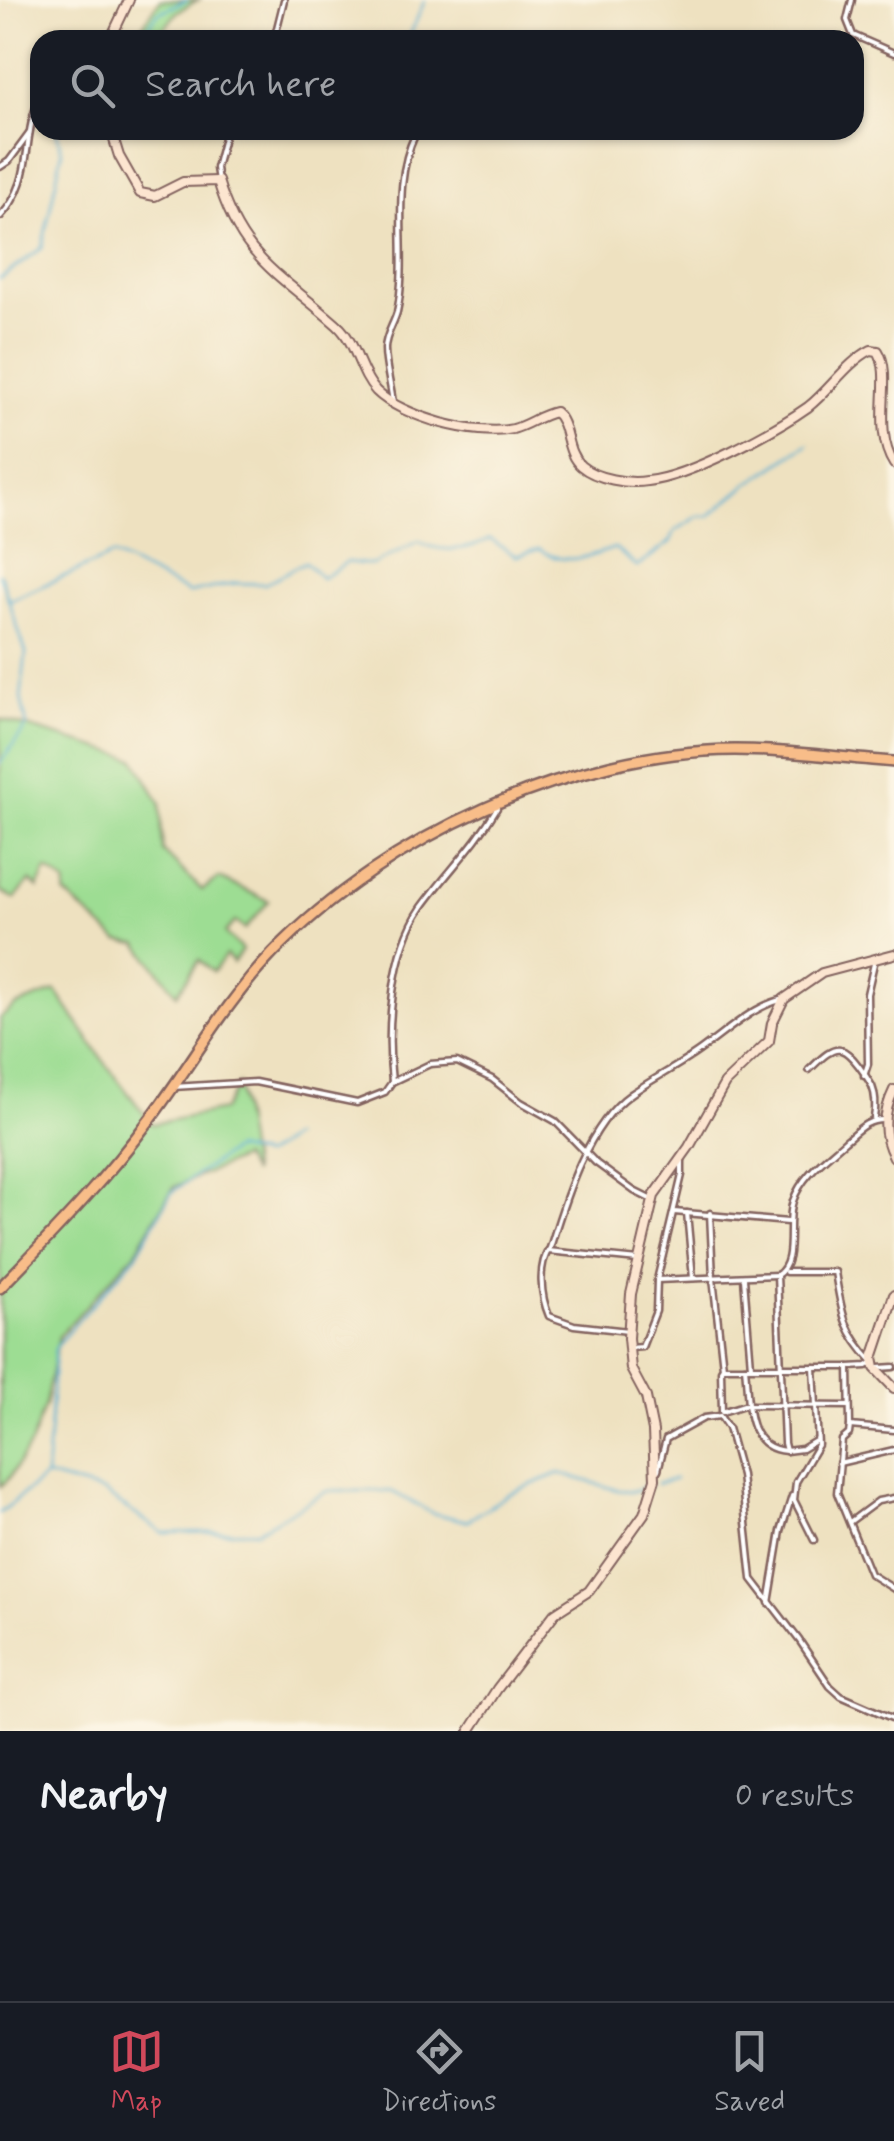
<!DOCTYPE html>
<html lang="en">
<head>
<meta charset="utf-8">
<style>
	:root { --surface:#171b24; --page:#242831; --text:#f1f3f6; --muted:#9ea1a6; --line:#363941; --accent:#d1495b }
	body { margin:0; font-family:Mynerve,sans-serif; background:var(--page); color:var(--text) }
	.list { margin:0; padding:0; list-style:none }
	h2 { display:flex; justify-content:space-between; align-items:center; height:130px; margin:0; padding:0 40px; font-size:42px }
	h2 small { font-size:32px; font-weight:400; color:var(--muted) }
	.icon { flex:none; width:55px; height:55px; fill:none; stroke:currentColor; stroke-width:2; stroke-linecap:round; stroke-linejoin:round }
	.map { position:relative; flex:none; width:894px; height:1731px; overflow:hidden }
	.search { position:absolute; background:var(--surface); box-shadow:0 2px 8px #0004; left:30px; right:30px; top:30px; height:110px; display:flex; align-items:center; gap:25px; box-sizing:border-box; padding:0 35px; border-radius:30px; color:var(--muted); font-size:38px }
	.sheet { height:270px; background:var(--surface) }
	nav { display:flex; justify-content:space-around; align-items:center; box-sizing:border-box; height:140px; border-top:2px solid var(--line); background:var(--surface); font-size:28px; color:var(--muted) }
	nav a { display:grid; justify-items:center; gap:5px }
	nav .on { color:var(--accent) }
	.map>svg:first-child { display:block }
</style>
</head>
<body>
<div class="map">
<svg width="894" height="1731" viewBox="0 0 894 1731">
	<rect width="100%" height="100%" fill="#fcf5e5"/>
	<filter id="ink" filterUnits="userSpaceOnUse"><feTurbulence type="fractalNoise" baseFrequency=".01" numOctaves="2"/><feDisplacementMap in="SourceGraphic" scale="20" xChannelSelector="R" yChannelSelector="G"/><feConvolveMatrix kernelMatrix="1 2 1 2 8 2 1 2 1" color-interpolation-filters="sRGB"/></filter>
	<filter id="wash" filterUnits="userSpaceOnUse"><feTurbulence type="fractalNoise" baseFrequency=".0048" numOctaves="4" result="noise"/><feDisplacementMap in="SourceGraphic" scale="40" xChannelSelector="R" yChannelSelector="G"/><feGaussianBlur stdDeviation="2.25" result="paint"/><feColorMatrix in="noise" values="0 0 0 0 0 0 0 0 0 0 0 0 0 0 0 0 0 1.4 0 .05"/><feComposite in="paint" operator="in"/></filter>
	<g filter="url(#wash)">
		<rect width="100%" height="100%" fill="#eee1c0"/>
		<g fill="#9ddd93" stroke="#747e5f" stroke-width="2.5">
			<path d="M160 0H198L177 12 156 40H133Z"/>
			<path d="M0 719 135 759 160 802 163 851 202 890 219 878 269 901 245 929 235 922 225 933 242 950 233 963 226 955 213 972 199 960 177 994 138 944 118 941 65 894 66 883 47 870 38 888 30 881 15 899 0 891Z"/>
			<path d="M56 991 103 1060 152 1124 223 1110 238 1085 252 1174 242 1158 174 1187 135 1253 59 1336 45 1405 31 1443 10 1477 0 1487V1018L15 1006Z"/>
		</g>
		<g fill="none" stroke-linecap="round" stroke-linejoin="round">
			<g stroke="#54aed2" stroke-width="2.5">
				<path d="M139 40 158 13 187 0"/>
				<path d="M408 40 425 0"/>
				<path d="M0 279 42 248 62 152 56 130"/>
				<path d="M0 574 26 653 21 698 27 726 0 763"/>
				<path d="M10 600 113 555 189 593 236 583 265 584 305 562 322 578 347 562 372 565 419 541C438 554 471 550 490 539L516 556 539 549C564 567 588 557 615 548L637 567 670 542 675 531 699 516H709L748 484 808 444"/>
				<path d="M46 1476 103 1492 163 1533 257 1531 327 1491H391L432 1513 467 1521 509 1494 559 1473 618 1490 633 1491 650 1486"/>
				<path d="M657 1484 675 1479"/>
				<path d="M0 1513 46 1476 55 1350 60 1341 136 1256 172 1192 234 1149 264 1156 292 1137"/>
			</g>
		</g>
	</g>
	<g filter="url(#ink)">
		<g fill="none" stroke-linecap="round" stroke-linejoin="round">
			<defs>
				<g id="street">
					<path d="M852 0 847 20 853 35 894 53"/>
					<path d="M274 40 284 0"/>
					<path d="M0 167 9 161 29 134"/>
					<path d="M218 181 216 168 226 130"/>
					<path d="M0 217C36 179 20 139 40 98"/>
					<path d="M393 403C391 385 385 366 385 349 385 335 394 324 397 312 410 253 389 189 415 135"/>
					<path d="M809 1070C817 1063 830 1047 841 1050 851 1052 867 1077 872 1086 876 1096 876 1107 874 1118"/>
					<path d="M864 1076 868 1064 867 994 875 959"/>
					<path d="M392 1082C386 1029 391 952 422 907 447 872 474 847 497 808"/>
					<path d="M173 1087 255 1082 357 1103 385 1092 392 1082 430 1064 457 1062 492 1079 521 1102 555 1121 596 1163 634 1191 652 1200"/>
					<path d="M674 1212 788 1222"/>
					<path d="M687 1213 693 1278"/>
					<path d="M710 1213 713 1278 723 1367 721 1370 722 1412 744 1405 849 1406"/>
					<path d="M548 1251 638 1260"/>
					<path d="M744 1278 751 1366"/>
					<path d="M657 1280 777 1275"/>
					<path d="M628 1331 574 1325 549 1316C541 1297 537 1265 550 1248 565 1199 587 1125 631 1094 654 1078 679 1066 702 1049 726 1032 751 1008 780 1000"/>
					<path d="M630 1348 642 1347 656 1311 657 1280 682 1175V1160"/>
					<path d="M723 1367H849L867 1366 873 1362C843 1330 842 1314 835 1272H786"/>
					<path d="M745 1367C749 1399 743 1448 786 1451"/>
					<path d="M814 1367 818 1445 796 1482 794 1500 814 1540"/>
					<path d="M849 1367 850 1426 849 1434 842 1440 837 1493 870 1574 894 1589"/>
					<path d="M879 1368 894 1367"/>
					<path d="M850 1426 894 1430"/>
					<path d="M817 1440 802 1449 786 1451 784 1443 777 1275C798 1262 785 1224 793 1201 802 1175 825 1159 845 1141 858 1130 867 1119 885 1120"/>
					<path d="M839 1463 894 1450"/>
					<path d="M658 1470 666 1439 704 1418 720 1416 728 1428 741 1475 752 1579 799 1640 830 1686 841 1696 894 1719"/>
					<path d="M851 1521 878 1501 894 1498"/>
					<path d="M769 1603 781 1531 792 1496"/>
				</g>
				<g id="secondary">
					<path d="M110 40 129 0"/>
					<path d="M111 130 119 156 140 193 155 196 183 182 218 181C242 260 280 274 337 325 357 343 359 373 376 391 402 417 477 437 513 429 528 425 540 415 555 412 570 425 564 451 581 466 596 479 628 484 647 481 689 477 774 431 808 407 830 390 847 362 871 350L878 351C894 376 871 428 894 464"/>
					<path d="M894 1090C883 1112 882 1135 894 1157"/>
					<path d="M894 1295 873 1358 875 1368 894 1388"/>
					<path d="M470 1731 497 1689 555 1613 589 1591 644 1514 655 1479 653 1431 646 1397 631 1369 628 1338 631 1294 654 1196 689 1147 725 1083 769 1041 772 1023 784 999 822 973 894 954"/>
				</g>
				<path id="primary" d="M0 1288C53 1233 105 1180 151 1118 192 1063 225 1003 273 953 385 837 572 751 735 750 788 750 841 758 894 762"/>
			</defs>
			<use href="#street" stroke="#83635f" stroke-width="9"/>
			<use href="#secondary" stroke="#83635f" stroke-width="12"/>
			<use href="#primary" stroke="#83635f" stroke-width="14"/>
			<use href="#street" stroke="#fff" stroke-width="4"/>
			<use href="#secondary" stroke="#fce5d0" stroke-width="8"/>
			<use href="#primary" stroke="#f8bd89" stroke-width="9"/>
		</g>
	</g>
</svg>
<div class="search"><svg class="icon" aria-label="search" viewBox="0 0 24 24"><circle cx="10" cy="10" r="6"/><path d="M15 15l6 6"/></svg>Search here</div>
</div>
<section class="sheet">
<h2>Nearby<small>0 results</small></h2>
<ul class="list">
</ul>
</section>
<nav>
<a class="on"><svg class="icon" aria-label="map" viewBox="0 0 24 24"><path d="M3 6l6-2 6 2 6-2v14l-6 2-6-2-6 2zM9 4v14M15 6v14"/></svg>Map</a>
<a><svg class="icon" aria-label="directions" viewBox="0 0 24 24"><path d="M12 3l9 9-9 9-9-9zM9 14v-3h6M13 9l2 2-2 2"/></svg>Directions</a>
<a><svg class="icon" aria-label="saved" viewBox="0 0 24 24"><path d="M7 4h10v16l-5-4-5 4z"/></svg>Saved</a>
</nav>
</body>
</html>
